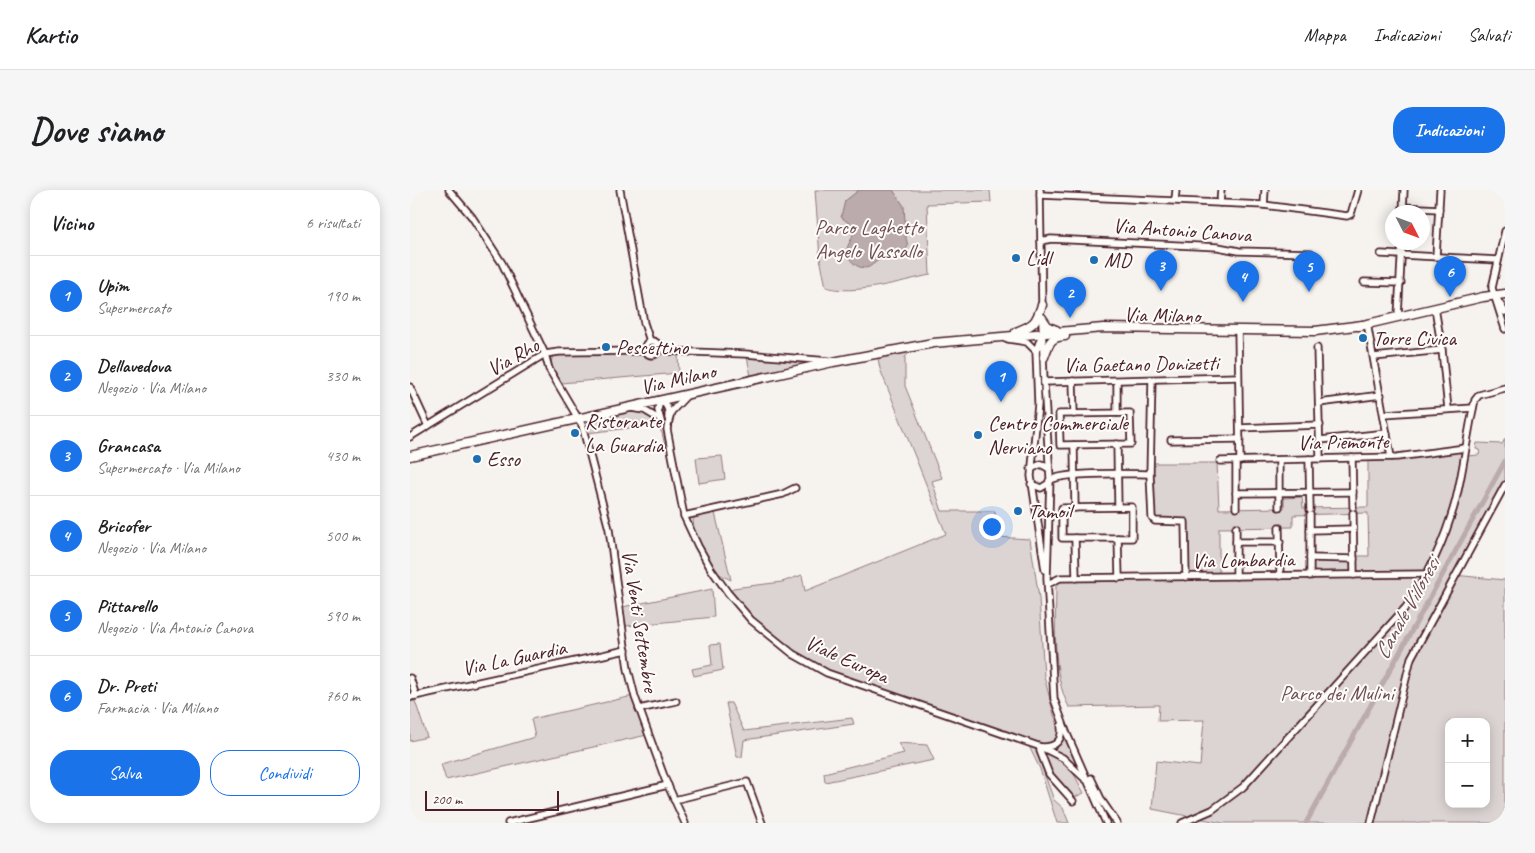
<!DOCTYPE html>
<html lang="it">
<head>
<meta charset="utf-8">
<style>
	:root { --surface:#fff; --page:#f6f6f6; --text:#202124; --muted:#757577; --line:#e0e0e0; --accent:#1a73e8 }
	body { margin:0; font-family:Caveat,sans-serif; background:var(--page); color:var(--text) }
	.controls { position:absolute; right:15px; bottom:15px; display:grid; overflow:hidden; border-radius:10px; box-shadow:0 2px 12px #0003 }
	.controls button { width:45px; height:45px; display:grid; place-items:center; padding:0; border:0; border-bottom:1px solid var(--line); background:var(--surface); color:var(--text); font:25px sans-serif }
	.compass { position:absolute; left:975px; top:15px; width:45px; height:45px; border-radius:50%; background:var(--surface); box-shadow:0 2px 12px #0003; rotate:132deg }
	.scale { position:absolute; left:15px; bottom:12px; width:134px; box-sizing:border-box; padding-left:5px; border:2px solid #4a1f2b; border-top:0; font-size:14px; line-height:18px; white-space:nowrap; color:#4a1f2b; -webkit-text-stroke:4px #fdfcf7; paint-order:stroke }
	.you { position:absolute; left:581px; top:336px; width:18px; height:18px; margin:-12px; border:4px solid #fff; border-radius:50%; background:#1a73e8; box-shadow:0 0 0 8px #1a73e833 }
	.badge { display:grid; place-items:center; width:32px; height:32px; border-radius:50%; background:var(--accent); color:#fff; font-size:16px; font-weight:700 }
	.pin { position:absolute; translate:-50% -41px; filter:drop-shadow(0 1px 2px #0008) }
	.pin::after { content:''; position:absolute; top:26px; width:18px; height:15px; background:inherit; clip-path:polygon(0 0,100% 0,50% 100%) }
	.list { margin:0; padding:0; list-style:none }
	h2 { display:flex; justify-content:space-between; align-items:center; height:65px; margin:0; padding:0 20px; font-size:21px }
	h2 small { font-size:16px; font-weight:400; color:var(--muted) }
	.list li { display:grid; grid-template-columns:32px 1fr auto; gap:15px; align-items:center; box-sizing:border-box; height:80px; padding:0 20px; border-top:1px solid var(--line) }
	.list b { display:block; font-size:19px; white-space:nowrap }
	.list p { margin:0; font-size:16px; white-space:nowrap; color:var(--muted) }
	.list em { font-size:16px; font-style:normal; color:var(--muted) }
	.actions { display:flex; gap:10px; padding:15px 20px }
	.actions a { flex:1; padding:11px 0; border:1px solid var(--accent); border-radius:20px; text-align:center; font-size:18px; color:var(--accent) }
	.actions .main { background:var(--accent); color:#fff }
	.map { position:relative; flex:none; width:1095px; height:633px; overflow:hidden; border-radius:20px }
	header { display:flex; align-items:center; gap:30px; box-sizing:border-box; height:70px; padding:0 25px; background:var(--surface); border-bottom:1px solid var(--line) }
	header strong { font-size:24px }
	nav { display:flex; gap:28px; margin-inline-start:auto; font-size:18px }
	.intro { display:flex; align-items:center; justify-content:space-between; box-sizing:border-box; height:120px; padding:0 30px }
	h1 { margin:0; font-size:35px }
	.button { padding:12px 22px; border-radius:20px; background:var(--accent); color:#fff; font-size:18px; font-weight:700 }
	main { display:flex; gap:30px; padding:0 30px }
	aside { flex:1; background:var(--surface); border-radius:20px; box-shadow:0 2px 12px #0003 }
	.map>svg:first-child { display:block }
</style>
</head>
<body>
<header>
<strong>Kartio</strong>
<nav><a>Mappa</a><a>Indicazioni</a><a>Salvati</a></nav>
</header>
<div class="intro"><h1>Dove siamo</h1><a class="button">Indicazioni</a></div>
<main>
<aside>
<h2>Vicino<small>6 risultati</small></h2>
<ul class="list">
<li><span class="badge">1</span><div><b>Upim</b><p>Supermercato</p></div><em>190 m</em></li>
<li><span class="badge">2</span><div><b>Dellavedova</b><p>Negozio · Via Milano</p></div><em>330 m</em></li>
<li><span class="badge">3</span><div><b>Grancasa</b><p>Supermercato · Via Milano</p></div><em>430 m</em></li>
<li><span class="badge">4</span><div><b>Bricofer</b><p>Negozio · Via Milano</p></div><em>500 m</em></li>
<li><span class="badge">5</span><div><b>Pittarello</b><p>Negozio · Via Antonio Canova</p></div><em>590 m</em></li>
<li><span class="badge">6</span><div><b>Dr. Preti</b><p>Farmacia · Via Milano</p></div><em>760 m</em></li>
</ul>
<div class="actions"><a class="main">Salva</a><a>Condividi</a></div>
</aside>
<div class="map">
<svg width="1095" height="633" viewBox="0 0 1095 633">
	<rect width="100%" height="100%" fill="#f6f3ef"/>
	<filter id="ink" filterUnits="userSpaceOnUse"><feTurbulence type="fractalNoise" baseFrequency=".02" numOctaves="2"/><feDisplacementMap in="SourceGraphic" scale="10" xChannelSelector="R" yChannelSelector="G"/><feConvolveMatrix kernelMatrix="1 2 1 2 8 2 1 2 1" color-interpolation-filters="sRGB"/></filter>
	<g filter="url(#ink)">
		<g fill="#dcd4d2" stroke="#937a7e" fill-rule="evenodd">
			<path d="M405 0H580L581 12 517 14 520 85C491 91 443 106 416 97L410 68Z"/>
			<path d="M500 162 495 167V196L532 288 522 291 532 321H585L586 347 620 349 629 408 634 486 644 525 650 541 645 552 631 555 644 568 659 575 674 603 665 607 634 583 644 610 653 618 659 633H647L630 579 616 550 421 482 369 451 341 427 320 403 323 398 372 392 392 385 395 401 536 344 470 179 468 168Z"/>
			<path d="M231 164 241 167 249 164 268 165 269 183 151 193 141 174 142 168 147 165Z"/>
			<path d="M337 167 394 172 395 174 341 186Z"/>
			<path d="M226 221C242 222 263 242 256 260L252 243 247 235 177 243V236L180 232Z"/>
			<path d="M1095 249V292L1044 385 1095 390V633H813L742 619 746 571 790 576 794 530 748 531 749 515 659 517C641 484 646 430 646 392L670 390 902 388V371H945L946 366H959L958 323 883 325V337L809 338V384L777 385 776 330 747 329 744 327 742 273H807L809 319 874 318V308L892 307 893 318 958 317V271L1048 262 1057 266 1069 265 1070 260 1066 259 1067 253 1092 254ZM1039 532H1076V614H1039Z"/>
			<path d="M312 266 315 289 289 293 286 268Z"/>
			<path d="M305 323 321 390 305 382 285 347 283 330 286 326Z"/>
			<path d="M302 399 304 427 216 436 212 417Z"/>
			<path d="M310 454 313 480 284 486 282 479 302 475 300 455Z"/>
			<path d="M223 506 237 545 36 590 31 574 125 547 121 529Z"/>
			<path d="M5 511 17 547 0 551V512Z"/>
			<path d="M316 513H321L334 541 442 528 444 534 334 550 332 567H327Z"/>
			<path d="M653 544 671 581 656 568 641 560 650 554Z"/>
			<path d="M488 553 517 555 524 570 415 592 414 583 494 563Z"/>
		</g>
		<path fill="#bbabac" stroke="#8e7378" d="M449 0H483L494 16 496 48 498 56 491 67 487 70 482 68 480 63H477C475 65 461 76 459 77 449 81 437 70 437 60 437 56 441 50 443 46L439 38 440 34 431 27 435 11Z"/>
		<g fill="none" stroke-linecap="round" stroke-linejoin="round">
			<path stroke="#bbabac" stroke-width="5" d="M896 633 1095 271"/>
			<defs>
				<g id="minor">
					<path d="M39 0 62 27 92 73 135 164 139 179 172 235 199 339 218 479 225 507 255 589 275 633"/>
					<path d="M210 0 234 133 240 151"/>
					<path d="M630 0 632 118"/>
					<path d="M630 5 854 15 937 26 941 24 948 0"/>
					<path d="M765 10 766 0"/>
					<path d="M810 13 811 0"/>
					<path d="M854 15 855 0"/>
					<path d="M993 17 1029 19"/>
					<path d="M993 22 994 0"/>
					<path d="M1095 41 1082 98 1095 139"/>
					<path d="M631 51 641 49 808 57 829 61 901 63"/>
					<path d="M971 64 1088 70"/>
					<path d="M1026 66 1030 0"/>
					<path d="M954 92 991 93"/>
					<path d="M1087 109 1095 122"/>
					<path d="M1025 118 1032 160 1038 219"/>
					<path d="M988 126 992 52"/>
					<path d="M632 130 634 192 640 288 637 388 644 509 657 544 696 633"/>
					<path d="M957 133 981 267"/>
					<path d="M828 140 830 271"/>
					<path d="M631 147 626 161 628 214 621 286 635 380"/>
					<path d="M598 149 617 152 626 161"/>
					<circle cx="242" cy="158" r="7"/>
					<path d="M248 156 257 161 335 164 419 171"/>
					<path d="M907 158 910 269"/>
					<path d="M964 167 1032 160"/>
					<path d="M742 190 740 284 742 328 745 331 775 332 776 387"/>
					<path d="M663 191 664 224"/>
					<path d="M707 191V223"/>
					<path d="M634 192 828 187"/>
					<path d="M0 197 18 236"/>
					<path d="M278 204 261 222 257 239 274 326 288 356 301 379 318 403 341 430 383 464 417 483 631 557 653 568 675 589"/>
					<path d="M909 213 971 205"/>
					<path d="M221 218 234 220 249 229"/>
					<path d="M720 223 721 254 650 255 649 224Z"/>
					<path d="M974 224 1063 218"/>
					<path d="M251 231 248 220 250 210C257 215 259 219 258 228"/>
					<path d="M830 238 910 235"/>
					<path d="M0 247 135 164 149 162 231 161 235 159"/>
					<path d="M761 250 830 249"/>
					<path d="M910 250 977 243"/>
					<path d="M707 254 708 317"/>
					<path d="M664 255 665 318"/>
					<path d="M942 268 943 317"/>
					<path d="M899 269 900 320"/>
					<path d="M869 270V317"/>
					<path d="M810 271 987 267 1055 258"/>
					<path d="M826 271V318"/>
					<path d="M621 279 631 274 638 278"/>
					<path d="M639 291C652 281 721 284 740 284"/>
					<path d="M621 294 631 298 639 293"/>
					<path d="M826 303 943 302"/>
					<path d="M722 317V348H652V318Z"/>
					<path d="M943 323 944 385"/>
					<path d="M274 326 373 304 385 298"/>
					<path d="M826 337V386"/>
					<path d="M869 337 870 386"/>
					<path d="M900 340 943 339"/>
					<path d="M665 348 666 388"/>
					<path d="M708 348 709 388"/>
					<path d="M826 352H870"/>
					<path d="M900 368 944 369"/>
					<path d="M900 386V325"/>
					<path d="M638 394 650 388 1016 384"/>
					<path d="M0 488 6 506"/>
					<path d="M0 507 216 460"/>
					<path d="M229 519 266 511"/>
					<path d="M631 557 630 561 639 584 663 611"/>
					<path d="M633 557C646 557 653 550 651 536"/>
					<path d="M681 588 692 611 707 633"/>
					<path d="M264 610 337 592 352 633"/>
					<path d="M98 633 258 595"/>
					<path d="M772 633 802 620 833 597 996 417C1018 386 1035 349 1045 313 1054 279 1057 244 1065 210L1069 205 1095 198"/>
					<path d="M961 633 1001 468 1095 295"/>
				</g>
				<g id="major">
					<path d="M632 128 638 137 646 140"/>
					<path d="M949 136 1073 107 1095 104"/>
					<path d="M606 142C624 135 626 133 632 115"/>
					<path d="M634 167C639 154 639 147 655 146"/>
					<path d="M0 266 423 172 523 153 693 138 905 141 953 135"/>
				</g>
			</defs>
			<use href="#minor" stroke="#4a1f2b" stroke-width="9"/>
			<use href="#major" stroke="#4a1f2b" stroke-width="11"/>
			<use href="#minor" stroke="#fdfcf7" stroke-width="5.5"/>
			<use href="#major" stroke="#fdfcf7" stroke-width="8"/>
		</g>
	</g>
	<g fill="#1f6fb2" stroke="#fdfcf7" stroke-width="2">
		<circle cx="606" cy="68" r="5"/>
		<circle cx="684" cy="70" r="5"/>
		<circle cx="953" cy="148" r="5"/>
		<circle cx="196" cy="157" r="5"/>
		<circle cx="165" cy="243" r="5"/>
		<circle cx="568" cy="245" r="5"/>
		<circle cx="67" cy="269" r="5"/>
		<circle cx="608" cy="321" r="5"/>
	</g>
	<g text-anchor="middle" stroke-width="4" stroke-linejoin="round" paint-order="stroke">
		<g font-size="21" fill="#6e4c55" stroke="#fdfcf7">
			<text x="459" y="44">Parco Laghetto<tspan x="459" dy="24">Angelo Vassallo</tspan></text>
			<text x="927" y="510">Parco dei Mulini</text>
		</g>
		<g font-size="21" fill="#4a1f2b" stroke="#fdfcf7">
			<text transform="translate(772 40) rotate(4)" y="7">Via Antonio Canova</text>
			<text transform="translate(752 125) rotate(1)" y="7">Via Milano</text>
			<text transform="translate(103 167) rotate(-29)" y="7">Via Rho</text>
			<text transform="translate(731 174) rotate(-1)" y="7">Via Gaetano Donizetti</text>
			<text transform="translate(268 189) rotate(-13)" y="7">Via Milano</text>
			<text transform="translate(933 252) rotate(-1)" y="7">Via Piemonte</text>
			<text transform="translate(833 370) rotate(-1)" y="7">Via Lombardia</text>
			<text transform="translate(230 431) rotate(81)" y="7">Via Venti Settembre</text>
			<text transform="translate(104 468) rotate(-12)" y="7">Via La Guardia</text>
			<text transform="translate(437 469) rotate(24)" y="7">Viale Europa</text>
		</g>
		<g font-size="21" fill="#4a1f2b" stroke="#fdfcf7" text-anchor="start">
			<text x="616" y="75">Lidl</text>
			<text x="694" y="77">MD</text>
			<text x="963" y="155">Torre Civica</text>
			<text x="206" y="164">Pescettino</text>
			<text x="175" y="238">Ristorante<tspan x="175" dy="24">La Guardia</tspan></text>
			<text x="578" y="240">Centro Commerciale<tspan x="578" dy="24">Nerviano</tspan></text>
			<text x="77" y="276">Esso</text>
			<text x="618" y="328">Tamoil</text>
		</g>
		<g font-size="22" font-style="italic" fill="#725058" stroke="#fdfcf7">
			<text transform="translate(996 418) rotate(-61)" y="8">Canale Villoresi</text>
		</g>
	</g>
</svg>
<div class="controls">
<button>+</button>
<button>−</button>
</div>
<svg class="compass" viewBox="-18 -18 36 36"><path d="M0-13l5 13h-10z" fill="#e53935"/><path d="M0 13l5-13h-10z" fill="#757577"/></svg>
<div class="scale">200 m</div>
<div class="you"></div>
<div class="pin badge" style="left:591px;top:212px">1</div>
<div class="pin badge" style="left:660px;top:128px">2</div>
<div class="pin badge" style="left:751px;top:101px">3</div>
<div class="pin badge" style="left:833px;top:112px">4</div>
<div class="pin badge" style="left:899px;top:102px">5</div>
<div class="pin badge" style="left:1040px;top:107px">6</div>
</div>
</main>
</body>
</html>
